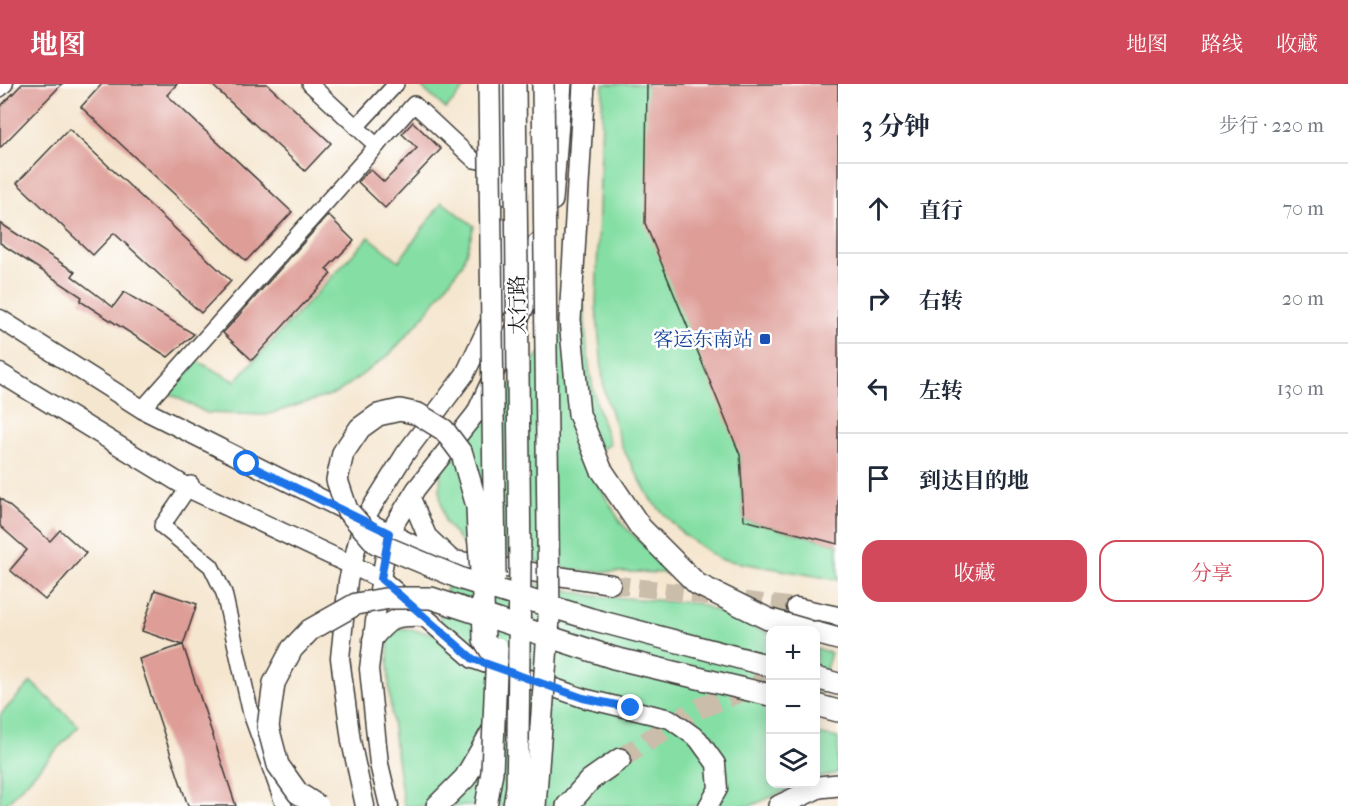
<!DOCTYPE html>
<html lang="zh">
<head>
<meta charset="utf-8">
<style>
	:root { --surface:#fff; --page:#f2f2f3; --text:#1f2937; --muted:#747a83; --line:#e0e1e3; --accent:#d1495b }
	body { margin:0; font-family:"IM FELL French Canon","Noto Serif SC",serif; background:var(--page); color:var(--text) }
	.controls { position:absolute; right:18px; bottom:18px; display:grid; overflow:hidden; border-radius:12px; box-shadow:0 3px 15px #0003 }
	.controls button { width:54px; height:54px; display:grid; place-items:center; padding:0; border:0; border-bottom:2px solid var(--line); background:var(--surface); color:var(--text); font:30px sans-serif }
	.stop { position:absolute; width:18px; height:18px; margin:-14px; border:4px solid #1a73e8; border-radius:50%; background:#fff }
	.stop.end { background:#1a73e8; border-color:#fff; box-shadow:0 2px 6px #0008 }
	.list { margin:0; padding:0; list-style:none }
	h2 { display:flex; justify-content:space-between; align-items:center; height:78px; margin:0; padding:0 24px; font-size:26px }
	h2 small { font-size:20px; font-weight:400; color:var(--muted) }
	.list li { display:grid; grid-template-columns:39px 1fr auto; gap:18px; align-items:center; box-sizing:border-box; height:90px; padding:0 24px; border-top:2px solid var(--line) }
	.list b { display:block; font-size:22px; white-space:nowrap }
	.list em { font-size:20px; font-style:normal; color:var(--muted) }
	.actions { display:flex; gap:12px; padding:18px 24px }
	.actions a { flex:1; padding:14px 0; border:2px solid var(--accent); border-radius:18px; text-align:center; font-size:21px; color:var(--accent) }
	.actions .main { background:var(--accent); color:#fff }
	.icon { flex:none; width:33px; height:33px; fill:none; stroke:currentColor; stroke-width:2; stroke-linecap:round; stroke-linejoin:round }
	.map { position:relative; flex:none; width:838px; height:722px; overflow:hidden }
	header { display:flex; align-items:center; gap:36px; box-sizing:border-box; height:84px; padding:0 30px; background:var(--accent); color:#fff }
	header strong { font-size:28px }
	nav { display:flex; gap:33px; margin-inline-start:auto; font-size:21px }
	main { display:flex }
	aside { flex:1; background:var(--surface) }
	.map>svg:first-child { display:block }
</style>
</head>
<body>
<header>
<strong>地图</strong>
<nav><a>地图</a><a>路线</a><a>收藏</a></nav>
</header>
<main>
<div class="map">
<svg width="838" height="722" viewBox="0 0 838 722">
	<rect width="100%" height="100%" fill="#fff"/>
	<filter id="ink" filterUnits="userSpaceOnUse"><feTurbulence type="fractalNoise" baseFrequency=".0167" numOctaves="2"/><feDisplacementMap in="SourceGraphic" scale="12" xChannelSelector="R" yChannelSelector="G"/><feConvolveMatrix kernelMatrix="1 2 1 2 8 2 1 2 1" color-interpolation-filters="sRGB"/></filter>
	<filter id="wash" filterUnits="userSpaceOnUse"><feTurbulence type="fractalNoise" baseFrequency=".008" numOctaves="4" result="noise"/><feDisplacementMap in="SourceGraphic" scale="24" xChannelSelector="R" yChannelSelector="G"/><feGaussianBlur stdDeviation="1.35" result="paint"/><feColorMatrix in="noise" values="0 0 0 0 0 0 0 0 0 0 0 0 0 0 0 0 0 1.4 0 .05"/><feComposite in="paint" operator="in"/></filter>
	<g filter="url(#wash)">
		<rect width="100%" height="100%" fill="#f5e6cf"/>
		<g fill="#85dfa4" stroke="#507e60" stroke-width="1.5">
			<path d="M425 0H468L446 25 422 4Z"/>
			<path d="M603 0H647L740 371 744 436 838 460V496L719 475 683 450 651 416 622 363 604 306 596 222Z"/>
			<path d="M442 118 474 142 463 179 424 232 390 270 337 309 266 331 207 329 170 310 195 276 235 297 369 153 399 177Z"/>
			<path d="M584 222C587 277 590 308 610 360L584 376 621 439 672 489 579 487 465 463 445 438 440 412 441 369 481 333Z"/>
			<path d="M452 482 595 512 697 519 770 550V700H801L750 722H404C395 663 385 602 389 542L436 550Z"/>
			<path d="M816 564 831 569 816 617Z"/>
			<path d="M31 598 79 642 4 722H0V631Z"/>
			<path d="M816 650 838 654V689L816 694Z"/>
		</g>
		<g id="blocks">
			<g fill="#de9d97">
				<path d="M22 0H62L0 64V23Z"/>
				<path d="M102 0H177L167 11 292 128 246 177 81 23Z"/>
				<path d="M211 0H267L331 59 305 87Z"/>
				<path d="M647 0H838V460L744 436 740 371 645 139Z"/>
				<path d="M413 38 441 65 385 124 358 98 370 85 384 98 417 64 402 50Z"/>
				<path d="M69 45 231 197 201 229 114 149 93 171 17 99Z"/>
				<path d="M328 131 354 157 326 185 331 190 252 276 223 249Z"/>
				<path d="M0 139 75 188 72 192 113 223 124 208 194 250 168 273 80 217 82 213 0 159Z"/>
				<path d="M0 414 50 457 60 446 86 469 45 516 10 486 27 466 0 442Z"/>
				<path d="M155 506 197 520 183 561 142 547Z"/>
				<path d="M183 561 236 722H188L139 575Z"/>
			</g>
		</g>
	</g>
	<g filter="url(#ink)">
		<use href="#blocks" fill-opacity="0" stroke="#3d3a37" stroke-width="1.5"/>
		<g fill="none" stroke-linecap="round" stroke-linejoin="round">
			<path stroke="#cabeab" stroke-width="18" stroke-dasharray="18 9" stroke-linecap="butt" d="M611 500 796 523"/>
			<path stroke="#cabeab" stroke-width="21" stroke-dasharray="21 10" stroke-linecap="butt" d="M620 675 693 627 762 599 770 597"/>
			<defs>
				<g id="minor">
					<path d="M310 0 377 62"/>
					<path d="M0 5 5 0"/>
					<path d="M356 43 396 0"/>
					<path d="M142 325 414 20 474 76 499 81"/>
					<path d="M191 400 162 442 211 482 224 509 251 630 284 722"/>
				</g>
				<g id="major">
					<path d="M504 0 507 112"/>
					<path d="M0 235 142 325 440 474 611 500"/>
					<path d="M0 289 188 404 381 495 473 575 583 614 670 635 698 655 716 680 718 705 708 722"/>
					<path d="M411 414 427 452 448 472"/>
					<path d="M796 523 838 532"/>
					<path d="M372 556C392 533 394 532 425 533"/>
					<path d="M365 722 351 657 340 574 348 497 363 437 405 370 465 290 501 215 508 143"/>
					<path d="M389 722 379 680 369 585 379 506 389 449 416 405 476 329 533 205 537 159"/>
				</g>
				<g id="highway">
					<path d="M552 116 561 0"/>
					<path d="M816 549 838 555"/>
					<path d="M816 594 838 600"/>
					<path d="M816 621 838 627"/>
					<path d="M437 722 465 694 494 644"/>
					<path d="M514 722 517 703 518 657"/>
					<path d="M535 722 541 643"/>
					<path d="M567 722 590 696 620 675"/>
					<path d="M779 722 819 703 838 701"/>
				</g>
			</defs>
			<use href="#minor" stroke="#3d3a37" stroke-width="18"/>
			<use href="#major" stroke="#3d3a37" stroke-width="21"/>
			<use href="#highway" stroke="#3d3a37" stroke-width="24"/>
			<use href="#minor" stroke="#fff" stroke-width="15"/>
			<use href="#major" stroke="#fff" stroke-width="18"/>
			<use href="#highway" stroke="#fff" stroke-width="21"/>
			<defs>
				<g id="highway-bridge">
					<path d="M489 0 495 491"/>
					<path d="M515 0 520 481 518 657"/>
					<path d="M584 0 570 236 579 330 601 385 641 444 697 500 768 535 806 546"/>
					<path d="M497 577 484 556 483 513 479 461 478 449 477 422 462 370 444 346 418 330 400 326 378 331 360 344 343 369 337 396 347 426 376 459 462 495 591 535 770 582"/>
					<path d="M541 643 549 534 543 0"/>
					<path d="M318 722 298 709 278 681 268 643 274 599 292 565 310 546 356 520 390 514H431L614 574 770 611"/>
					<path d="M486 722 492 688 497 564"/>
				</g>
			</defs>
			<use href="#highway-bridge" stroke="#3d3a37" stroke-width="24" stroke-linecap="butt"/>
			<use href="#highway-bridge" stroke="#fff" stroke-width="21"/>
		</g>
	</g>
	<g fill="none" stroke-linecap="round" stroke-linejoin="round" filter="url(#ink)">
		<path stroke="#1a73e8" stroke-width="8" d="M247 380 389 449 381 495 473 575 583 614 631 624"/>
	</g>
	<rect fill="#1a4fb4" stroke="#fff" stroke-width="2" x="759" y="249" width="12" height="12" rx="3"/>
	<g text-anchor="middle" stroke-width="5" stroke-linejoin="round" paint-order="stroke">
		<g font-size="20" fill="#1c1c1c" stroke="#fff">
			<text transform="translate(517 221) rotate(-91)" y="7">太行路</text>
		</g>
		<g font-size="20" fill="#164399" stroke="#fff" text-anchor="end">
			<text x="753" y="262">客运东南站</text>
		</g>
	</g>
</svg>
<div class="controls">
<button>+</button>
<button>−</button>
<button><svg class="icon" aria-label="layers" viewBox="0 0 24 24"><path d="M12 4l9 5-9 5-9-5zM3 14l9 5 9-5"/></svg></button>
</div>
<div class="stop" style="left:247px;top:380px"></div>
<div class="stop end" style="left:631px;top:624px"></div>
</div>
<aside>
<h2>3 分钟<small>步行 · 220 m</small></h2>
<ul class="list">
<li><svg class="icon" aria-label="ahead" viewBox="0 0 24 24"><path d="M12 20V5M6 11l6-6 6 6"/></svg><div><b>直行</b></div><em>70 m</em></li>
<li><svg class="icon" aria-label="right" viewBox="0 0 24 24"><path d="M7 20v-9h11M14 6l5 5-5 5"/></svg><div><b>右转</b></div><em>20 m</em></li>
<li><svg class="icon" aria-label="left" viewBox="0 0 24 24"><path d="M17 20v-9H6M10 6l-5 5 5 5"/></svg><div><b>左转</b></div><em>130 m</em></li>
<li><svg class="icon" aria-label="arrive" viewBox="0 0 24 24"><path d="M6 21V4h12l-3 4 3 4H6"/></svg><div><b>到达目的地</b></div></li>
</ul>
<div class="actions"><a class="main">收藏</a><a>分享</a></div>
</aside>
</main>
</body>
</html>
